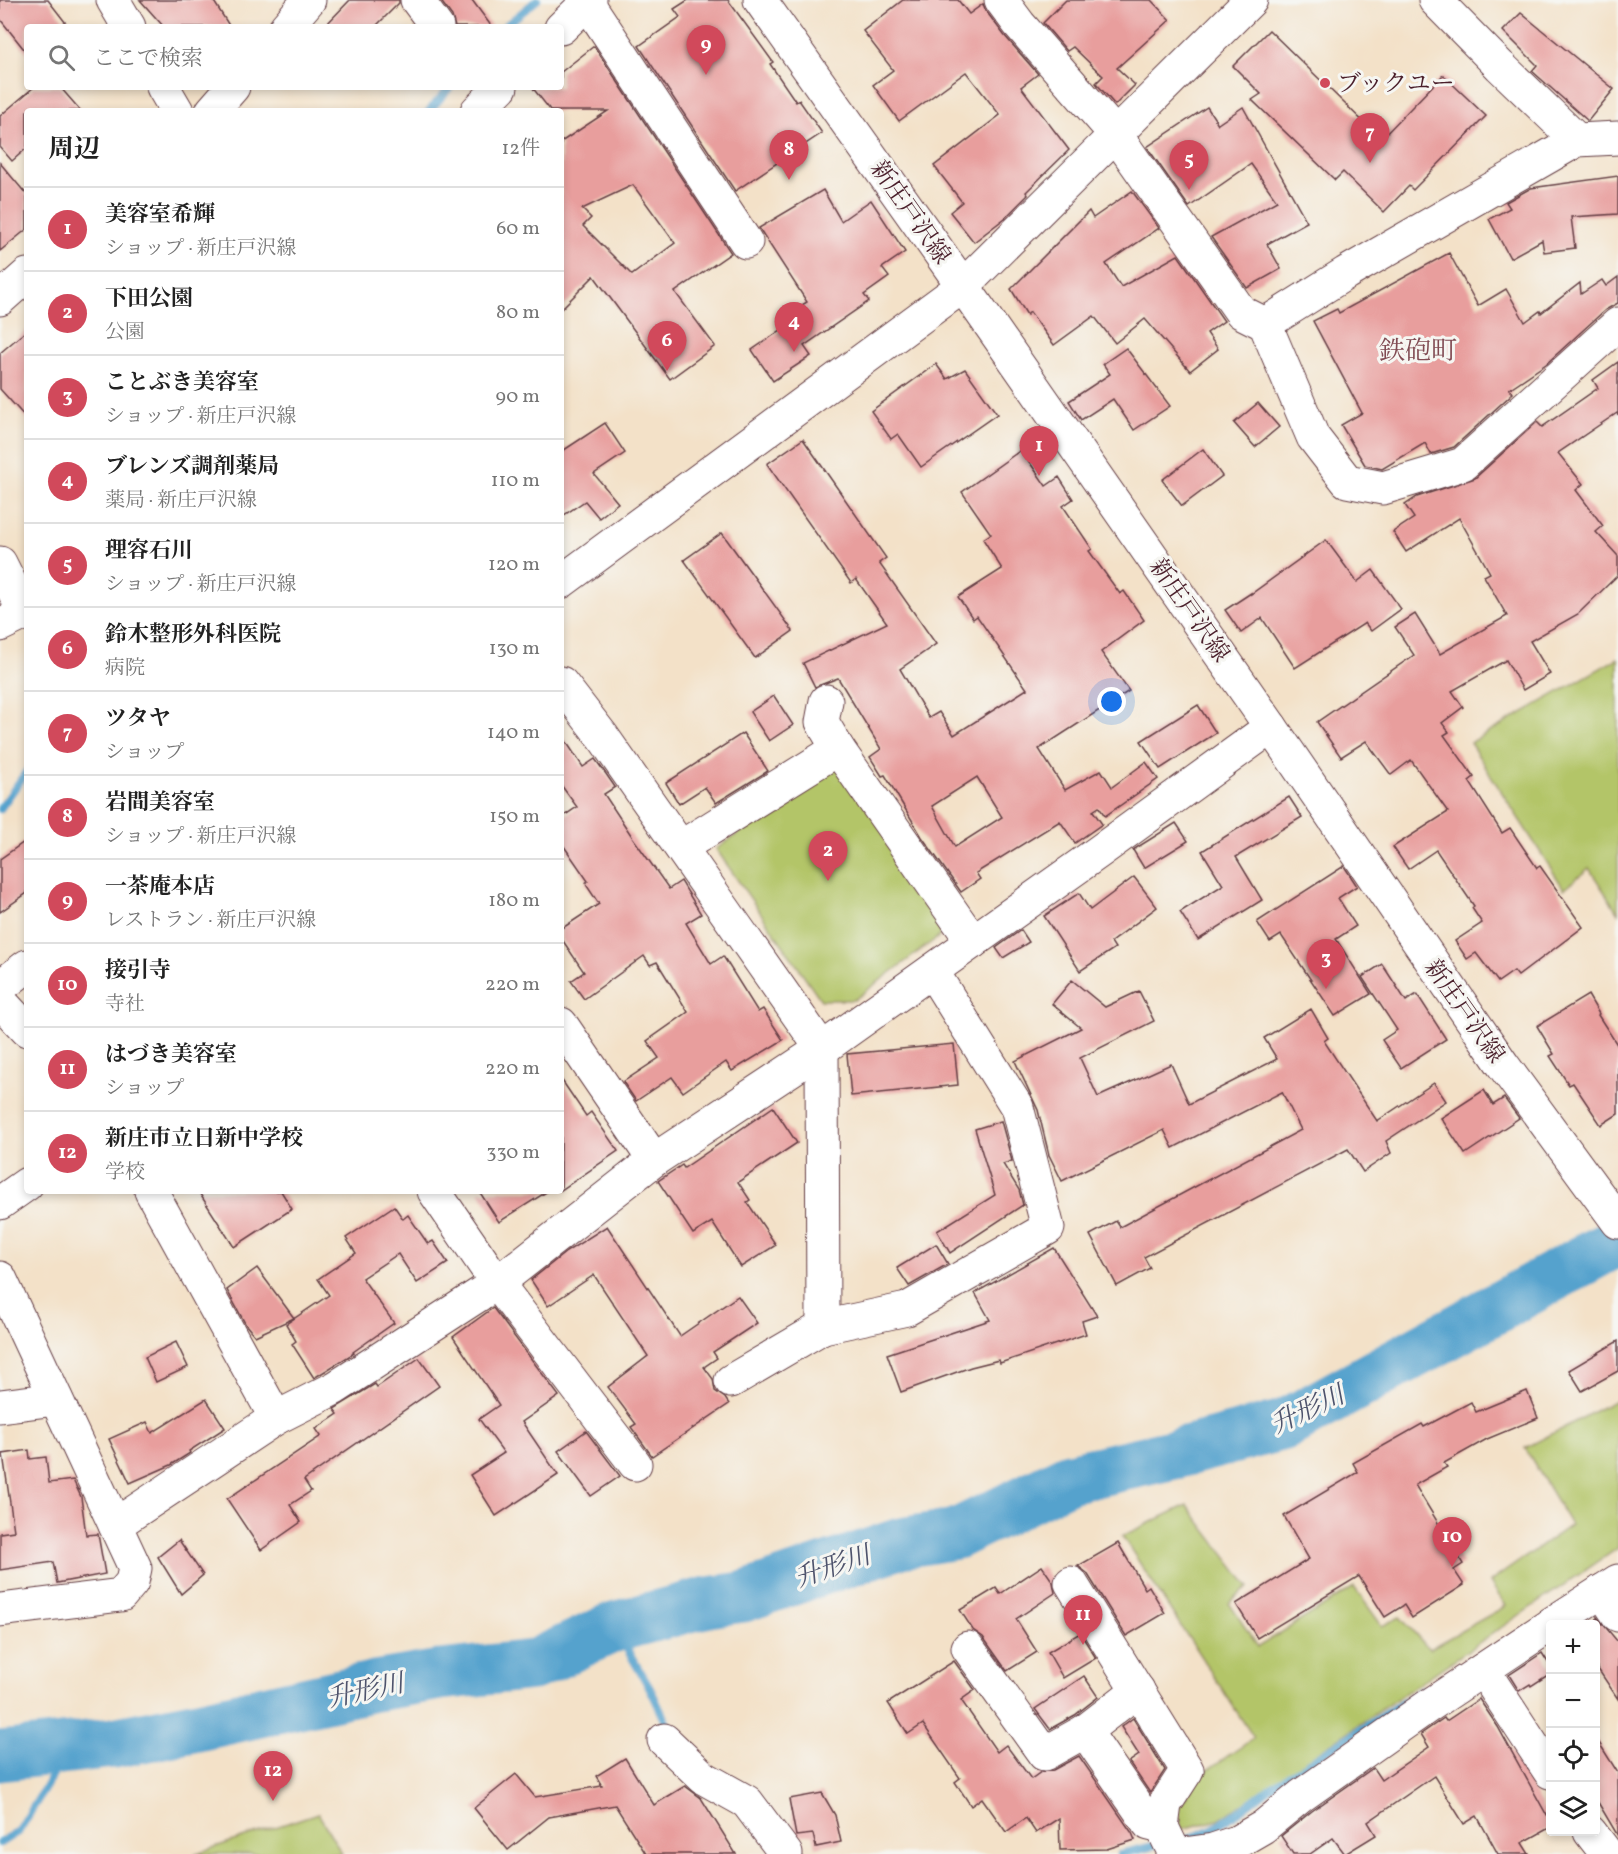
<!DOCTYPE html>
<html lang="ja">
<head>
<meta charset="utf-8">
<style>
	:root { --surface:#fff; --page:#f2f2f2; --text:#222; --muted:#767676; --line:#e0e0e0; --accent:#d1495b }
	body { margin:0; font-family:Vollkorn,"Noto Serif JP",serif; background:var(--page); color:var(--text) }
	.controls { position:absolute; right:18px; bottom:18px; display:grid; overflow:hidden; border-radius:6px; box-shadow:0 3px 9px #0003 }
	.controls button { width:54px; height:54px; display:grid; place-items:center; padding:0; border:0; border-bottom:2px solid var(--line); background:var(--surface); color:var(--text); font:30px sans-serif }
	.you { position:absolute; left:1112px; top:702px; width:21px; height:21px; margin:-15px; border:4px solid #fff; border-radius:50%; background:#1a73e8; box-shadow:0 0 0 9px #1a73e833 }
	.badge { display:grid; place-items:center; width:39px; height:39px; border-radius:50%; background:var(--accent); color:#fff; font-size:20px; font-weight:700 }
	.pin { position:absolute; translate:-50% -50px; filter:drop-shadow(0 2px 3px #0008) }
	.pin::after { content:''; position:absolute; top:32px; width:21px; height:18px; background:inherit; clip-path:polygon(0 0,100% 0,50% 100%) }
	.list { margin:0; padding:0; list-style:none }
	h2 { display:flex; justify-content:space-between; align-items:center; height:78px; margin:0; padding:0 24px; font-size:26px }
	h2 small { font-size:20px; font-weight:400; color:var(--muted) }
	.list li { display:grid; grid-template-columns:39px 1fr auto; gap:18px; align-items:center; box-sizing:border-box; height:84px; padding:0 24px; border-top:2px solid var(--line) }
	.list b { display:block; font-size:22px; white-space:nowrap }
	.list p { margin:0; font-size:20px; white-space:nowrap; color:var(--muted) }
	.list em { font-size:20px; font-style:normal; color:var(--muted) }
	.icon { flex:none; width:33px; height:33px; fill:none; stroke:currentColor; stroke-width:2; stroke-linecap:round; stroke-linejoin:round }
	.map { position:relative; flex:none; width:1618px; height:1854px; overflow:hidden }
	.search { position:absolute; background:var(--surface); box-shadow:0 3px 9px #0003; left:24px; top:24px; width:540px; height:66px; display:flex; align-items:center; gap:15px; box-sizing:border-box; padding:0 21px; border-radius:6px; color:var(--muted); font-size:22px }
	.panel { position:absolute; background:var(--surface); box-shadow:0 3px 9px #0003; left:24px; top:108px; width:540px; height:1086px; border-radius:6px }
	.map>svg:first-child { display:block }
</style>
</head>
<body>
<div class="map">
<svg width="1618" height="1854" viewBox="0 0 1618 1854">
	<rect width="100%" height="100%" fill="#f6f6f2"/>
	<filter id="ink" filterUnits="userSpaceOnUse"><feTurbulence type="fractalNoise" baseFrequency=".0167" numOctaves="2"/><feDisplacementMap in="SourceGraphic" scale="12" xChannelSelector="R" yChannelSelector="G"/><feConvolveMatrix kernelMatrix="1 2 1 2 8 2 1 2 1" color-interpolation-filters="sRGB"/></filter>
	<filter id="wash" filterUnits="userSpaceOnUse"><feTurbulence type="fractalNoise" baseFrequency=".008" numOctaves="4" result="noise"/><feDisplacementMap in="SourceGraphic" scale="24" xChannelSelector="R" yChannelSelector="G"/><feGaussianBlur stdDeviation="1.35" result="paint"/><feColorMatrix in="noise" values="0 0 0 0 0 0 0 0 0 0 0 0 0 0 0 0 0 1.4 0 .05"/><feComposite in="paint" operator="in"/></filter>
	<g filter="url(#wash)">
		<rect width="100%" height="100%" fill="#f3e1c8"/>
		<g fill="#b3c568" stroke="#7e724a" stroke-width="1.5">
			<path d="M1618 658V913L1589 868 1564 889 1470 743Z"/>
			<path d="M838 765 940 912 941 935 854 1000H821L716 849Z"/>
			<path d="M1618 1399V1548L1219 1820 1181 1829 1179 1807 1200 1775 1254 1738 1122 1536 1187 1505 1249 1587 1229 1603 1258 1647 1354 1587 1382 1626 1400 1617 1429 1649 1506 1606 1490 1582 1571 1525 1525 1448Z"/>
			<path d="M318 1813 342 1854H194Z"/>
		</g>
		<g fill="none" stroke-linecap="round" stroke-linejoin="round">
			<g stroke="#54a2cd" stroke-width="8">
				<path d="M504 27 537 0"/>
				<path d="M429 111 450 87"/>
				<path d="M0 809 27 771"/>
				<path d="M614 1627 651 1690 671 1733"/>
				<path d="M1189 1838C1220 1830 1242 1808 1267 1790 1318 1756 1371 1723 1423 1690"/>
				<path d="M0 1843 19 1831 60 1763 63 1749"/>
				<path d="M1120 1854 1162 1844"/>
			</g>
			<path stroke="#54a2cd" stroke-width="51" d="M0 1756 113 1743 198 1726 375 1686 440 1675 533 1665 614 1627 708 1602 743 1597 901 1543 956 1534 1069 1478 1175 1454 1284 1425 1618 1241"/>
		</g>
		<g id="blocks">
			<g fill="#e89e9d" fill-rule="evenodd">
				<path d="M0 0H48L69 27H27V53L0 19Z"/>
				<path d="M140 0H213L230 27H164Z"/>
				<path d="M350 0H399V3L375 27H324Z"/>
				<path d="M440 0H472L492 27H455L452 16Z"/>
				<path d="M688 0H728L773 62 770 64 796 102 799 100 822 133 735 191 639 46 680 17 674 9Z"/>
				<path d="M903 0H958L969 14 983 4 986 11 1004 35 1038 74 1021 87 1069 150 1026 192 1028 195 1005 218 974 242 950 212 962 202 934 166 1000 115 966 72 899 121 873 85 893 70 863 31Z"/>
				<path d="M1066 0H1151L1170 20 1117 68 1135 85 1115 105 1096 83 1103 76 1073 47 1067 51 1043 23Z"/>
				<path d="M1521 13 1614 89 1588 121 1532 71 1537 65 1503 31Z"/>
				<path d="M1269 30 1381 139 1443 75 1486 116 1413 190 1409 186 1384 212 1343 172 1335 180 1252 100 1261 94 1233 66Z"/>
				<path d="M594 46 731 253 675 292 715 346 670 379 594 276 561 309V142L608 111H551L532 87H561V72ZM633 185 675 243 632 275 583 226 591 218 582 209Z"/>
				<path d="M34 87H60L81 111H27V148L12 161 0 147V116Z"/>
				<path d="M1207 107 1218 124 1243 107 1307 222 1267 244 1281 269 1247 288 1211 237 1277 201 1251 164 1189 207 1147 147Z"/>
				<path d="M0 163 27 195V229L0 251Z"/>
				<path d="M1618 176V214L1571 217 1575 248 1544 252 1542 240 1510 258 1489 219 1510 208 1506 202 1531 188Z"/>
				<path d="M823 190 841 221 871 200 905 252 882 268 889 277 864 295 869 301 804 346 811 356 773 381 752 350 807 312 802 305 807 302 759 228Z"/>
				<path d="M1132 191 1159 228 1106 264 1121 287 1178 255 1224 321 1207 333 1218 349 1190 371 1145 319 1115 343 1094 316 1054 345 1030 312 1027 315 1011 289 1089 211 1093 218Z"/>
				<path d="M1449 253 1478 306 1506 289 1525 322 1540 311 1541 313 1580 283 1581 294 1602 280 1606 286 1618 277V303L1605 310 1546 364 1509 389 1513 393 1454 447 1431 454 1425 443 1382 469 1365 465 1341 425 1362 413 1313 321 1337 309 1339 313Z"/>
				<path d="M27 330V419L0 389V353Z"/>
				<path d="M1126 348 1170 406 1134 430 1113 399 1081 420 1069 401 1110 374 1103 364Z"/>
				<path d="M1618 362V415L1617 413 1558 453 1583 484 1576 490 1603 526 1596 532 1618 556V575L1578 614 1530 641 1550 674 1523 690 1506 660 1452 691 1463 707 1442 723 1449 732 1444 735 1474 777 1469 781 1502 833 1510 828 1537 868 1540 866 1583 927 1518 976 1514 971 1498 982 1476 953 1467 959 1455 941 1482 923 1472 908 1474 906 1436 850 1408 869 1393 847 1448 812 1411 760 1391 775 1366 741 1341 757 1317 722 1414 655 1395 627 1415 614 1440 654 1507 616 1484 576 1490 573 1459 518 1406 552 1393 532 1414 518 1405 505 1417 497 1475 478 1537 422 1542 427 1598 388 1593 380Z"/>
				<path d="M936 364 947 379 965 369 997 414 921 467 898 434 891 439 871 411Z"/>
				<path d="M1258 403 1279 427 1255 447 1234 423Z"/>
				<path d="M605 423 625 453 594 474 618 503 599 518 585 501 561 517V452Z"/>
				<path d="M803 439 886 558 879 563 936 644 900 669 929 718 939 712 954 735 1027 689 977 616 973 619 958 597 1002 569 983 539 991 534 962 492 1021 450 1046 486 1059 477 1073 499 1063 506 1092 549 1089 551 1120 594 1124 591 1144 620 1101 652 1129 691 1039 749 1065 790 1101 770 1112 787 1146 762 1158 779 1105 816 1099 807 1093 811 1102 824 1075 843 1060 821 976 873 980 879 961 892 922 837 885 775 882 776 870 757 881 749 838 678 815 687 803 663 887 623 856 579 851 583 767 464ZM977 777 1002 817 955 847 932 806Z"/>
				<path d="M1203 449 1222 476 1182 506 1162 480Z"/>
				<path d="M722 533 793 631 755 658 684 560Z"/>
				<path d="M1326 540 1357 582 1373 570 1401 609 1371 631 1365 623 1295 668 1262 618 1241 633 1225 610 1251 593V594Z"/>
				<path d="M774 696 793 725 769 741 750 712Z"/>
				<path d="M1198 705 1216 733 1160 769 1141 741Z"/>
				<path d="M743 733 768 771 716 803 705 787 679 804 666 783Z"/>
				<path d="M561 734 583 767 595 759 606 774 615 787 604 794 633 838 669 889 681 881 701 914 686 923 711 964 723 956 758 1012 763 1009 783 1040 732 1071 726 1062 683 1092 672 1077 636 1101 623 1082 659 1058 647 1041 688 1012 657 962 650 965 644 956 584 999 571 981 584 972 561 938V929L599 904 585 883 588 881 561 842V818L577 807 561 785Z"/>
				<path d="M1289 797 1302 817 1236 857 1262 900 1198 940 1180 912 1223 885 1202 851Z"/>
				<path d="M1176 823 1188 841 1144 868 1133 850Z"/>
				<path d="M27 840V893L0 912V859Z"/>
				<path d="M1344 866 1357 886 1338 898 1356 926 1336 939 1371 994 1335 1016 1281 935 1270 942 1257 922Z"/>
				<path d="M1134 877 1157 907 1111 942 1115 948 1080 971 1044 916 1079 893 1090 910Z"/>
				<path d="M1021 930 1029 942 1003 958 996 948Z"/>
				<path d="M1382 964 1406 1001 1417 994 1446 1039 1401 1068 1382 1040 1397 1030 1362 977Z"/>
				<path d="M1072 980 1105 1007 1139 991 1154 1021 1080 1058 1098 1097 1171 1064 1189 1104 1277 1059 1264 1038 1311 1009 1328 1038 1324 1041 1377 1121 1434 1083 1446 1101 1386 1141 1391 1153 1363 1172 1348 1149 1144 1257 1150 1268 1117 1286 1090 1235 1116 1221 1120 1227 1301 1130 1282 1092 1173 1148 1164 1130 1062 1181 1049 1155 1038 1110 1015 1061 1081 1028 1052 1004Z"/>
				<path d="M1588 995 1599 1014 1598 1015 1618 1046V1114L1601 1125 1573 1083 1569 1085 1550 1056 1554 1054 1537 1026Z"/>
				<path d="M954 1044 958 1085 851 1096 847 1054Z"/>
				<path d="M561 1079 586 1116 591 1112 618 1151 561 1190Z"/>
				<path d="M1484 1090 1493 1105 1504 1098 1519 1118 1465 1154 1441 1118Z"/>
				<path d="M773 1107 797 1143 738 1182 750 1200 747 1202 776 1245 741 1267 712 1222 693 1234 658 1181 682 1165 684 1168Z"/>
				<path d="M1001 1121 1012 1161 1003 1164 1019 1190 1023 1205 950 1253 937 1231 995 1195 975 1129Z"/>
				<path d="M198 1191H281L292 1209 234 1247Z"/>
				<path d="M479 1191H548L499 1222Z"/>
				<path d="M394 1206 403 1219 408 1215 428 1244 433 1241 448 1263 417 1283 398 1254 362 1278 394 1323 353 1352 354 1353 314 1378 292 1344 296 1341 286 1324 329 1295 318 1279 356 1253 346 1238Z"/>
				<path d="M607 1226 680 1336 738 1296 757 1323 713 1352 717 1358 704 1367 713 1379 715 1391 725 1398 729 1404 652 1456 631 1427 636 1424 608 1387 648 1356 594 1275 548 1306 531 1280 566 1252Z"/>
				<path d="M936 1244 948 1264 909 1286 897 1268Z"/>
				<path d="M1054 1248 1097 1316 1082 1321 1086 1334 1000 1363 999 1360 971 1367 901 1392 887 1354 990 1320 975 1293Z"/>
				<path d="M257 1268 294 1318 255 1336 246 1325 227 1290Z"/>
				<path d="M493 1308 559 1396 522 1422 558 1475 496 1516 470 1475 504 1453 479 1419 499 1405 453 1337Z"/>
				<path d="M1618 1341V1371L1582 1391 1569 1370Z"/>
				<path d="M176 1342 188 1367 156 1382 145 1357Z"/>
				<path d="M419 1358 439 1386 304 1480 311 1491 290 1505 301 1522 261 1550 227 1499 321 1436 316 1429 338 1414 334 1409 375 1384 377 1387Z"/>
				<path d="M1527 1391 1538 1418 1487 1439 1444 1463 1447 1467 1415 1485 1463 1564 1454 1570 1464 1585 1412 1618 1404 1605 1385 1617 1359 1576 1257 1638 1236 1604 1309 1559 1284 1516 1358 1472 1353 1463 1422 1424 1424 1427 1471 1402 1476 1412Z"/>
				<path d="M206 1399 225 1428 189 1451 190 1453 171 1465 130 1483 109 1439 147 1422 152 1433Z"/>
				<path d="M586 1431 620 1476 591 1496 558 1451Z"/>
				<path d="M29 1450 30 1459 46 1457 49 1483 73 1480 81 1497 86 1535 98 1534 105 1574 57 1583 53 1562 0 1570V1533L14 1531 3 1454Z"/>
				<path d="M179 1540 203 1575 181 1594 158 1557Z"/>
				<path d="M1118 1543 1145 1589 1149 1586 1165 1613 1126 1636 1087 1573 1078 1566Z"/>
				<path d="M1042 1566 1053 1582 1055 1593 1016 1619 1037 1652 1007 1671 983 1637 973 1630 960 1610 996 1588 1000 1594Z"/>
				<path d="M1597 1617 1618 1642V1699L1596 1666Z"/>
				<path d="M1080 1633 1096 1658 1063 1678 1048 1652Z"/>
				<path d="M1542 1653 1551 1667V1673L1531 1686 1530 1684 1519 1691 1509 1675Z"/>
				<path d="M954 1661 975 1690 961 1700 997 1752 1006 1745 1031 1779 1041 1772 1053 1770 1079 1756 1132 1833 1135 1840 1107 1849 1060 1850 1059 1818 1036 1833 1026 1818 1006 1832 982 1798 971 1806 955 1782 960 1778 923 1724 908 1734 888 1703Z"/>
				<path d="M1084 1676 1098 1697 1075 1715 1050 1729 1035 1709Z"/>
				<path d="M1479 1699 1498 1727 1551 1823V1827L1522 1843 1529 1854H1498L1477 1816 1464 1824 1434 1776 1368 1822 1376 1835 1345 1854 1333 1838 1310 1854H1293L1281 1836 1312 1811 1373 1768 1381 1780 1429 1747 1421 1734 1444 1718 1446 1721Z"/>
				<path d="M1133 1718 1165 1770 1150 1793 1129 1762 1139 1755 1121 1727Z"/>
				<path d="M1596 1738 1618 1773V1836L1596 1799Z"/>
				<path d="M625 1758 654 1805 685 1786 701 1798 736 1854H646L615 1805 549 1817 508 1850 474 1808 516 1774 535 1797 602 1786 596 1776Z"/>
				<path d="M822 1793 835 1815 841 1842 816 1847 813 1834 796 1836 789 1799Z"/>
			</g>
		</g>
	</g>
	<g filter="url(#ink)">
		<use href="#blocks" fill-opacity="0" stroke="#633c43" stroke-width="1.5"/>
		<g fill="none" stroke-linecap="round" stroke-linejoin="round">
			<defs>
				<g id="minor">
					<path d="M113 0 129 27"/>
					<path d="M417 0 437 27"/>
					<path d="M1001 0 1019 24 1116 135 1241 312 1265 324 1313 437 1347 481 1383 488 1463 464 1618 324"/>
					<path d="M1435 0 1500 66 1577 140"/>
					<path d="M587 2 746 242"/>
					<path d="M286 27 309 0"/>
					<path d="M561 28 590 0"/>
					<path d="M163 87 177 111"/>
					<path d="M212 111 233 87"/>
					<path d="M477 111 501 87"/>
					<path d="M0 299 27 275"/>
					<path d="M1265 324 1346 273 1577 140 1618 138"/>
					<path d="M0 563 25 613 0 625"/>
					<path d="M561 582 963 286 1251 0"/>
					<path d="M561 683 603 737 822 1049 823 1327 907 1309 1048 1228 1017 1107 932 971"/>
					<path d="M826 701 822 722 838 749 973 942"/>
					<path d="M681 847 838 749"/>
					<path d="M0 987 27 966"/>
					<path d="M0 1001 27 1030"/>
					<path d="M561 1024 654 1160"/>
					<path d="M151 1191 276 1418 335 1388 497 1283 654 1160 822 1049 1100 851 1271 727"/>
					<path d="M434 1191 497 1283 635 1464"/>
					<path d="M0 1203 27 1184"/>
					<path d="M0 1278 135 1568 132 1582 121 1595 0 1610"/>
					<path d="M731 1381 823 1327"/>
					<path d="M0 1406 56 1399"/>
					<path d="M115 1525 276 1418"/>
					<path d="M1071 1583 1187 1770 1165 1804 1162 1827 1175 1854"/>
					<path d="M1602 1591 1618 1615"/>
					<path d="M1551 1624 1618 1581"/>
					<path d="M968 1648 1044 1754 1085 1731 1138 1690"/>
					<path d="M1483 1670 1550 1772"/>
					<path d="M1085 1731 1149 1824 1162 1827"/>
					<path d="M664 1740 704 1778 747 1802 786 1854"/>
					<path d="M1590 1832 1607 1854"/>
					<path d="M1184 1854 1213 1850 1237 1842 1263 1827 1301 1796 1427 1707 1550 1625"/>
				</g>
				<path id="major" d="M760 0 963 286 1271 727 1503 1065 1618 1222"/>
			</defs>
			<use href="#minor" stroke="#633c43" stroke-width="35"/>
			<use href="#major" stroke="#633c43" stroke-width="35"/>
			<use href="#minor" stroke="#fff" stroke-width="33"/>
			<use href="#major" stroke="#fff" stroke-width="33"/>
		</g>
	</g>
	<circle fill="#d1495b" stroke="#f6f6f2" stroke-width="2" cx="1325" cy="83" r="6"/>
	<g text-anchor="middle" stroke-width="6" stroke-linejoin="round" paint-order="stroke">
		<g font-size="24" fill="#4a1f2b" stroke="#f6f6f2" text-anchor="start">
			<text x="1337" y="91">ブックユー</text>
		</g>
		<g font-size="24" fill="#4a1f2b" stroke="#f6f6f2">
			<text transform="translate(911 212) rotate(55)" y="8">新庄戸沢線</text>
			<text transform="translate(1190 610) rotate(55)" y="8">新庄戸沢線</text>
			<text transform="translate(1465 1011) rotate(55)" y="8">新庄戸沢線</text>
		</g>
		<g font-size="26" fill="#814b53" stroke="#f6f6f2">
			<text x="1418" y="359">鉄砲町</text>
		</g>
		<g font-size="26" font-style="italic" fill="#4e536c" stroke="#f6f6f2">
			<text transform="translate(1307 1409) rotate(-25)" y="9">升形川</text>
			<text transform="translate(832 1566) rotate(-19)" y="9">升形川</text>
			<text transform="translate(365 1690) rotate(-12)" y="9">升形川</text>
		</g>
	</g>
</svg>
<div class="controls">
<button>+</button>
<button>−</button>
<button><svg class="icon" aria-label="locate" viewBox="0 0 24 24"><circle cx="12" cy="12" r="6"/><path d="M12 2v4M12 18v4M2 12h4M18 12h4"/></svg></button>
<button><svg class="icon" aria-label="layers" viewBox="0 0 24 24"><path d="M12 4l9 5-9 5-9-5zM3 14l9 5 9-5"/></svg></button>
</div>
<div class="you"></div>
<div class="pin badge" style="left:1039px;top:476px">1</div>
<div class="pin badge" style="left:828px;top:881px">2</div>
<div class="pin badge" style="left:1326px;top:989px">3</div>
<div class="pin badge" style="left:794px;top:352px">4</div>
<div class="pin badge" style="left:1189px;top:190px">5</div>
<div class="pin badge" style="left:667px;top:371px">6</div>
<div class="pin badge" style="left:1370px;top:163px">7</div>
<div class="pin badge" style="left:789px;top:180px">8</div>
<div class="pin badge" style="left:706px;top:75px">9</div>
<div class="pin badge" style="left:1452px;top:1567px">10</div>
<div class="pin badge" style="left:1083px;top:1645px">11</div>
<div class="pin badge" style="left:273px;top:1801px">12</div>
<div class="search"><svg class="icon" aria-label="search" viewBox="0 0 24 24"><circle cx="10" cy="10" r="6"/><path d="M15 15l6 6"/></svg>ここで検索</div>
<section class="panel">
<h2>周辺<small>12件</small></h2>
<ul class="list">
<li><span class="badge">1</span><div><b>美容室希輝</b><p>ショップ · 新庄戸沢線</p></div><em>60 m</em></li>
<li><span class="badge">2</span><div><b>下田公園</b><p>公園</p></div><em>80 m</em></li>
<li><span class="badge">3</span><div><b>ことぶき美容室</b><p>ショップ · 新庄戸沢線</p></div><em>90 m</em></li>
<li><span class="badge">4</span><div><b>ブレンズ調剤薬局</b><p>薬局 · 新庄戸沢線</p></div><em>110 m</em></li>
<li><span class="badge">5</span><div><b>理容石川</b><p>ショップ · 新庄戸沢線</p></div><em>120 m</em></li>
<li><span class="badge">6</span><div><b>鈴木整形外科医院</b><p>病院</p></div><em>130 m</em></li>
<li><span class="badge">7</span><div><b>ツタヤ</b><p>ショップ</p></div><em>140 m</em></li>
<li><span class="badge">8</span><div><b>岩間美容室</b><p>ショップ · 新庄戸沢線</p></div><em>150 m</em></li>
<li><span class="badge">9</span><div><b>一茶庵本店</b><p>レストラン · 新庄戸沢線</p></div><em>180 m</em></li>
<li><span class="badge">10</span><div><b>接引寺</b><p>寺社</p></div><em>220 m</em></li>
<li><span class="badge">11</span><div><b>はづき美容室</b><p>ショップ</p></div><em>220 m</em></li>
<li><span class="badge">12</span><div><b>新庄市立日新中学校</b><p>学校</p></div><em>330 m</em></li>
</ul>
</section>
</div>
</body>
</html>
